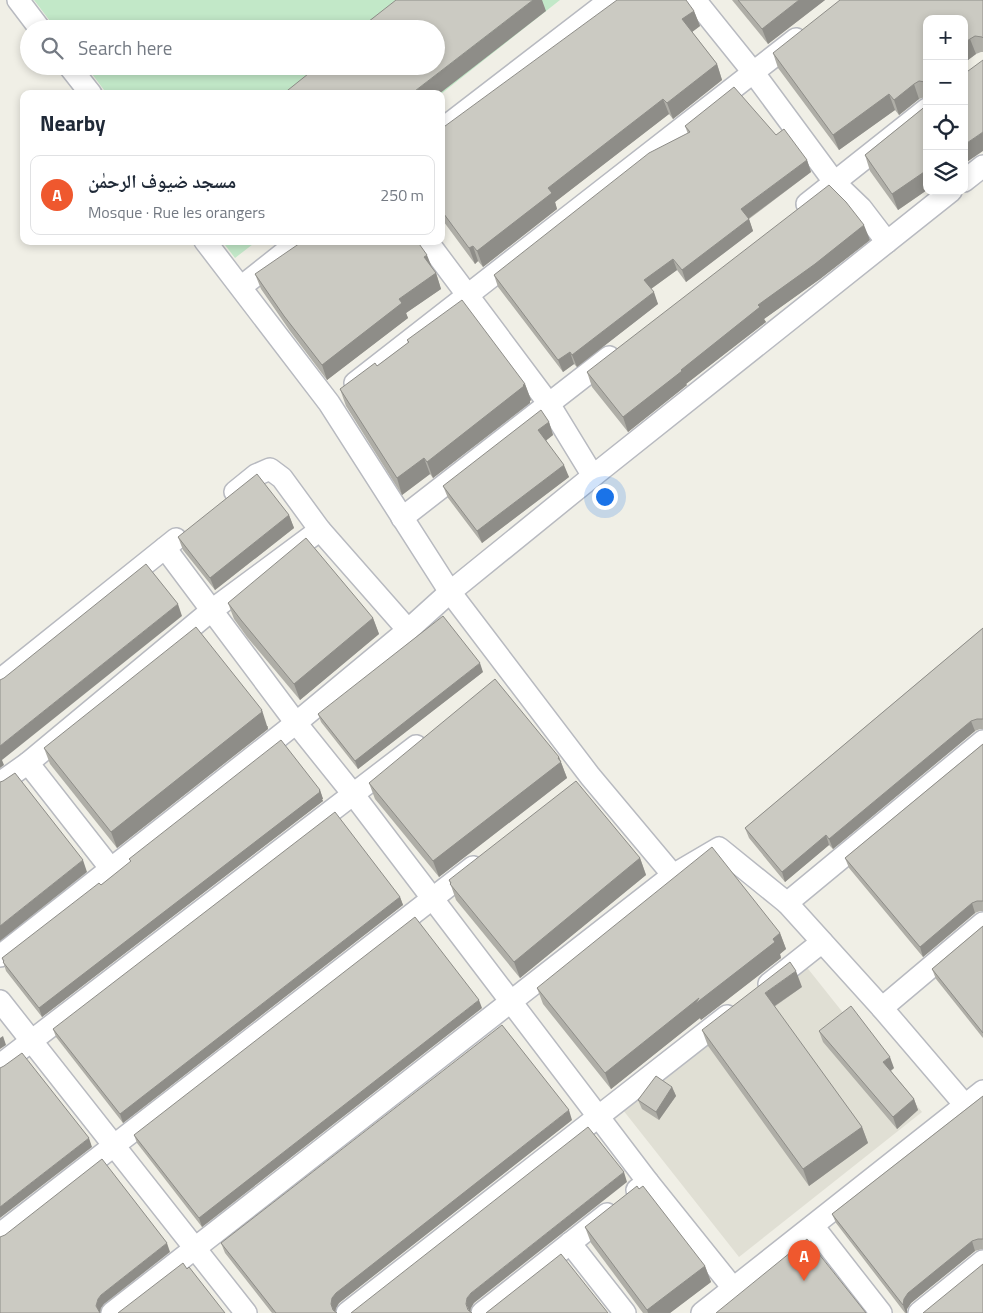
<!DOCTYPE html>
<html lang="en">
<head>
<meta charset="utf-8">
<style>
	:root { --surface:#fff; --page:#f2f2f3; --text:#1f2937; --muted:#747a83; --line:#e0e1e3; --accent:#ef582e }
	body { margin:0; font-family:"Titillium Web","Noto Naskh Arabic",sans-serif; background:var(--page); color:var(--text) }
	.controls { position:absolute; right:15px; top:15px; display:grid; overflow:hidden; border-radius:10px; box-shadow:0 2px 8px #0003 }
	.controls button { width:45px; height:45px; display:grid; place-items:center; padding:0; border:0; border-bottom:1px solid var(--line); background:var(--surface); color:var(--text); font:25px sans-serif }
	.you { position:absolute; left:604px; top:496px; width:18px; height:18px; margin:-12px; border:4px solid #fff; border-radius:50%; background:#1a73e8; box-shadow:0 0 0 8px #1a73e833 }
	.badge { display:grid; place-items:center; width:32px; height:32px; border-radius:50%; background:var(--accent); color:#fff; font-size:16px; font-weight:700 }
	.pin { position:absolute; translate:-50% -41px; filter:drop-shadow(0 1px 2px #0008) }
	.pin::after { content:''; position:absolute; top:26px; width:18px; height:15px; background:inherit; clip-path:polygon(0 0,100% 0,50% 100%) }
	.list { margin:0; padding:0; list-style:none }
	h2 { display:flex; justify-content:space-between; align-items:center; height:65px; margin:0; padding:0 20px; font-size:21px }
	h2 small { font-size:16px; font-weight:400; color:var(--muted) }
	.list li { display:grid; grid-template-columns:32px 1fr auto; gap:15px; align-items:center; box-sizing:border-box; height:80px; margin:0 10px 10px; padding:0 10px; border:1px solid var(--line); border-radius:10px }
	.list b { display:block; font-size:19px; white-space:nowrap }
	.list p { margin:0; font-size:16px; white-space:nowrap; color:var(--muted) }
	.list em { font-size:16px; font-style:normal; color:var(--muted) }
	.icon { flex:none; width:28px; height:28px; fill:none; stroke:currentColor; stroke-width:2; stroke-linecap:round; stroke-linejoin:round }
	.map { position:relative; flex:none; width:983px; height:1313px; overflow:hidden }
	.search { position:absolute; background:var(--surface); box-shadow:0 2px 8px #0003; left:20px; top:20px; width:425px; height:55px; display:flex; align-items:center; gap:12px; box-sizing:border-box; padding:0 18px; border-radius:28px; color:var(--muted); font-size:19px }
	.panel { position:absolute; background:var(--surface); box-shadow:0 2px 8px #0003; left:20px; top:90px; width:425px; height:155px; border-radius:10px }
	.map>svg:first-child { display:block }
</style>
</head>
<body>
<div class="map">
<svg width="983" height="1313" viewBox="0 0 983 1313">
	<rect width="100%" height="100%" fill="#f0efe6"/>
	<path fill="#e0dfd4" d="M805 965 922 1112 739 1257 623 1110Z"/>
	<g fill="#c2e8c8">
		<path d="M34 0H560L441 94H107L86 66H436V29H56Z"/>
		<path d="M222 241H257L235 258Z"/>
	</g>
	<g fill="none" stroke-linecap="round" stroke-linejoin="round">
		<defs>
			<g id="street">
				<path d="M18 0 40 29"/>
				<path d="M695 0 753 72 835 183 861 208 887 242"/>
				<path d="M69 66 91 94"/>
				<path d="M441 130 610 0"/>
				<path d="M964 181 983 166"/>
				<path d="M807 204 927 109"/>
				<path d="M205 241 329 403 450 592 593 476 951 191"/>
				<path d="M427 241 549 404 593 476"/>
				<path d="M241 287 299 241"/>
				<path d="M355 383 796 39"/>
				<path d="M235 492 256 475 270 469 282 478 320 530 408 630"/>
				<path d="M402 518 609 357"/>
				<path d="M165 548 296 723 353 794 648 1182"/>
				<path d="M0 680 176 539"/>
				<path d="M28 763 111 869"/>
				<path d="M0 783 28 763 212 610 320 530"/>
				<path d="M787 903 882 1008 965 1105"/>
				<path d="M0 956 296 723 408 630 450 592 590 776 673 875 719 848 787 903 983 741"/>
				<path d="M769 984 822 942"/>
				<path d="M0 1001 246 1313"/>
				<path d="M882 1008 983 923"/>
				<path d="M0 1065 416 746"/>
				<path d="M637 1190 648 1182 733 1288"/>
				<path d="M813 1226 881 1313"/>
				<path d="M0 1234 473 867"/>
				<path d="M570 1243 625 1313"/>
				<path d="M112 1313 673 875"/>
				<path d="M347 1313 727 1016"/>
				<path d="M482 1313 607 1214"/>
				<path d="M702 1313 983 1091"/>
				<path d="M919 1313 983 1261"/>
			</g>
		</defs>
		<use href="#street" stroke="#b8bac0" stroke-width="24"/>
		<use href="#street" stroke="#fff" stroke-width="21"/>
	</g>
	<g fill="#afaea7">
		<path d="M732 0H825L768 44Z"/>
		<path d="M983 0V52H981L976 54 964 63V19H927V97H925L919 99 899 115 895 110 839 150 778 68 773 53Z"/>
		<path d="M694 11 700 26 692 32 717 64 722 80 673 119 669 114 555 202 557 209 483 267 478 261 475 264 441 218V129Z"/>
		<path d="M927 105V190L898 210 870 171 865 155Z"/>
		<path d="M685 126 776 135 807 160 811 172 749 219 753 231 686 282 677 270 651 289 658 304 577 367 574 364 563 372 498 287 494 275 688 134Z"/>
		<path d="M870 240 820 279 764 319 766 322 686 384 687 385 628 432 592 387 587 372Z"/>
		<path d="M433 269 436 273 441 289 406 313 408 318 327 380 290 331 261 289 255 274Z"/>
		<path d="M407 340 525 384 531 400 530 401V403L433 478 430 474 402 495 346 406 340 389 377 366 408 343Z"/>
		<path d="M549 422 553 435 546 440 569 477 482 543 448 498 443 486Z"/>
		<path d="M289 515 294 528 215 590 183 550 178 537Z"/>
		<path d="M228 603 373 618 379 634 300 700 247 637 234 619Z"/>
		<path d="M983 628V729H980L975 731 833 849 829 845 785 882 749 838 745 828Z"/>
		<path d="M483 672 358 769 321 722 318 714Z"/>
		<path d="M268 726V729L117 848 50 764 44 748Z"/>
		<path d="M983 744V911H980L975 913 923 957 849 868 845 858Z"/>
		<path d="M559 757 567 778 439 877 375 799 369 783Z"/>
		<path d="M320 790 323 799H322L323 801 42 1017 6 971 2 958 101 885 131 862 129 859Z"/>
		<path d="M640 858 646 875 520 978 456 900 449 880Z"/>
		<path d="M400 897 403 905 123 1123 56 1037 53 1029Z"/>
		<path d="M983 926V1038L936 979 932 969Z"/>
		<path d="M780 933 786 949 780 954 781 958 701 1020 700 1018 611 1089 543 1004 537 988Z"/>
		<path d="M802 987 774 1007 862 1127 868 1143 809 1186 708 1046 702 1030Z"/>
		<path d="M482 1008 202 1227 137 1143 134 1135Z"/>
		<path d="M819 1031 894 1068 891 1071 914 1099 918 1110 897 1129 823 1042Z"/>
		<path d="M672 1087 676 1096 659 1120 642 1109 638 1100Z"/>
		<path d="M983 1096V1249H982L975 1251 911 1303 907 1309V1313H905L836 1223 832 1214Z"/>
		<path d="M572 1120 339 1303 336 1308 335 1312 337 1313H272L225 1253 221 1243Z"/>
		<path d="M585 1227 705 1266 711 1282 670 1313H643L591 1243Z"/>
	</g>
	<g fill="#8e8d88">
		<path d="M533 0H542L546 11 439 94H411Z"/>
		<path d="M799 0H825L768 44 762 29Z"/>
		<path d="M694 11 700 26 688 35 682 19Z"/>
		<path d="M970 39 976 54 964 63V43Z"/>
		<path d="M717 64 722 80 673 119 667 103Z"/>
		<path d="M914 84 919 99 899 115 894 100Z"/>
		<path d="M889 94 895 110 839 150 833 135Z"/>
		<path d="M663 99 669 114 555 202 557 209 483 267 477 251 548 188Z"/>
		<path d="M983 132V151L964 164V145Z"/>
		<path d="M807 160 811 172 745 221 741 209Z"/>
		<path d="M927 170V190L898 210 892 194Z"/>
		<path d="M749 219 753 231 686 282 682 270Z"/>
		<path d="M864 225 870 240 820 279 764 319 766 322 686 384 687 385 628 432 623 417 758 305Z"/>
		<path d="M473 246 478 261 475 264 469 248Z"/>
		<path d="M427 255 433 270 424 257Z"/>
		<path d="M673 259 677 270 648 291 644 280Z"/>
		<path d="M436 273 441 289 406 313 408 318 327 380 322 365 399 299Z"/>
		<path d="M654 292 658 304 577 367 572 355Z"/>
		<path d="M570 352 574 364 563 372 558 360Z"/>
		<path d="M525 384 531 400 530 401V403L433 478 427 462Z"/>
		<path d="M549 422 553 435 543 443 538 430Z"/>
		<path d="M424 458 430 474 402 495 397 478Z"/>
		<path d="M564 465 569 477 482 543 477 531Z"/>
		<path d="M289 515 294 528 215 590 210 578Z"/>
		<path d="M178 604 182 616 2 760 4 765 0 768V746Z"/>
		<path d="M373 618 379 634 300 700 294 684Z"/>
		<path d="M480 663 483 672 358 769 355 761Z"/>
		<path d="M262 710 268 729 117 848 111 832Z"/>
		<path d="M971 721 975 731 833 849 829 839Z"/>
		<path d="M559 757 567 778 439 877 433 861Z"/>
		<path d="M320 790 323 799H322L323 801 42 1017 39 1008Z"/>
		<path d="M826 835 829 845 785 882 782 872Z"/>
		<path d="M640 858 646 875 520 978 514 962Z"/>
		<path d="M83 860 87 872 0 941V926Z"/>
		<path d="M400 897 403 905 123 1123 120 1114Z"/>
		<path d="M972 903 975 913 923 957 920 947Z"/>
		<path d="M780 933 786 949 780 954 781 958 701 1020 700 1018 611 1089 605 1073Z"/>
		<path d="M796 971 802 987 770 1009 765 993Z"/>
		<path d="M479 1000 482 1008 202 1227 199 1218Z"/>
		<path d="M3 1036 6 1045 0 1049V1038Z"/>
		<path d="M890 1057 894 1068 887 1073 883 1062Z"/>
		<path d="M672 1087 676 1096 659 1120 656 1112Z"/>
		<path d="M914 1099 918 1110 897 1129 893 1117Z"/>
		<path d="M569 1110 572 1120 339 1303 336 1308 335 1313 331 1304 332 1298 336 1293Z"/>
		<path d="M862 1127 868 1143 809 1186 803 1169Z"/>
		<path d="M89 1138 92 1147 0 1218V1207Z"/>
		<path d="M624 1172 627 1182 474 1303 471 1308 470 1313 466 1304 467 1298 471 1293Z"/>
		<path d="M972 1241 975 1251 911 1303 907 1309V1313H906L903 1305 904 1299 908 1293Z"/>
		<path d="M167 1243 170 1252 104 1304 101 1308 100 1313 96 1306 98 1299 101 1295Z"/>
		<path d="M705 1266 711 1282 670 1313H648L647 1310Z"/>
	</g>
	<g fill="#cbcac2" stroke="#8e8d88">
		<path d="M396 0H533L411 94H283L318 66H436V29H359Z"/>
		<path d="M617 0H686L694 11 682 19 717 64 667 103 663 99 548 188 552 193 477 251 473 246 469 248 441 210V129Z"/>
		<path d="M738 0H799L762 29Z"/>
		<path d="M840 0H983V38L982 37 975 36 970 39 964 43V19H927V83L925 82 919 81 914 84 894 100 889 94 833 135 773 53Z"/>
		<path d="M983 60V132L964 145V74Z"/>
		<path d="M734 87 776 135 784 129 807 160 741 209 749 219 682 270 673 259 644 280 654 292 572 355 570 352 558 360 494 275 649 153 690 132 685 126Z"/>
		<path d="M927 105V170L892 194 865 155Z"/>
		<path d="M829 185 846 202 864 225 815 264 758 305 760 307 681 370 682 371 623 417 587 372Z"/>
		<path d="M303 241H417L427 255 424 257 436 273 399 299 402 303 322 365 284 316 255 274Z"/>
		<path d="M462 300 525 384 523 385 524 386 427 462 424 458 397 478 340 389 375 363 377 366 409 342 407 340Z"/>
		<path d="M541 410 549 422 538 430 564 465 477 531 443 486Z"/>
		<path d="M257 474 289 515 210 578 178 537Z"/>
		<path d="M306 538 373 618 294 684 241 620 228 603Z"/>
		<path d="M146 564 178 604 0 746V680L4 678Z"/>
		<path d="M443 616 480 663 355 761 318 714Z"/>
		<path d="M196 627 262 710H261L262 712 111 832 44 748Z"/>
		<path d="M983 628V719H977L971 721 829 839 826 835 782 872 745 828Z"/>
		<path d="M495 679 559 757 558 758 561 762 433 861 369 783Z"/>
		<path d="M281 740 320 790 319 791 320 792 39 1008 3 962 4 961 2 958 99 883 101 885 131 861 129 859Z"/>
		<path d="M983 744V901H977L972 903 920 947 845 858Z"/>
		<path d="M15 773 83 860 0 926V782L3 781Z"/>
		<path d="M576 781 640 858 514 962 450 884 451 883 449 880Z"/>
		<path d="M335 812 400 897 120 1114 53 1029Z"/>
		<path d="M712 847 780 933 773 939 775 942 695 1004 699 998 605 1073 537 988Z"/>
		<path d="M415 917 479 1000 199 1218 134 1135Z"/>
		<path d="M983 926V1033L932 969Z"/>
		<path d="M790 962 796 971 765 993 862 1127 803 1169 702 1030Z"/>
		<path d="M851 1006 890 1057 883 1062 914 1099 893 1117 819 1031Z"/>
		<path d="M502 1025 569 1110 336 1293 332 1298 331 1304 333 1310 337 1313H276L221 1243Z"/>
		<path d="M22 1053 89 1138 0 1207V1068L4 1066Z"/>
		<path d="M656 1076 672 1087 656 1112 638 1100Z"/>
		<path d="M983 1096V1239H978L972 1241 908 1293 904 1299 903 1305 832 1214Z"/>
		<path d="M588 1127 624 1172 471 1293 467 1298 466 1304 468 1310 472 1313H351Z"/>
		<path d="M102 1159 167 1243 101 1295 98 1299 96 1306 100 1313H0V1237L5 1235Z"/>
		<path d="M637 1186 639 1189 643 1186 705 1266 647 1310 585 1227Z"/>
		<path d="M807 1239 866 1313H716Z"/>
		<path d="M561 1254 608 1313H486Z"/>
		<path d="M183 1263 187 1269 189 1267 225 1313H118Z"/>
		<path d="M983 1264V1313H923Z"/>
	</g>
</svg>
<div class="controls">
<button>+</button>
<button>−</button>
<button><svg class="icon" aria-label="locate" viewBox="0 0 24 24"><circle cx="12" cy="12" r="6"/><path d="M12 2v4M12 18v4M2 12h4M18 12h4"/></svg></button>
<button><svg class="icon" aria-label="layers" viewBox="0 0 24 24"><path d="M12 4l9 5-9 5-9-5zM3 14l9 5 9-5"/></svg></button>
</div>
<div class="you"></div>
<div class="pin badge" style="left:804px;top:1281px">A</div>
<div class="search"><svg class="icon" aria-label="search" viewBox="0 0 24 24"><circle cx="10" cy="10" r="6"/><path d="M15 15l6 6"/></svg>Search here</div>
<section class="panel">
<h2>Nearby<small></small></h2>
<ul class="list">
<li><span class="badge">A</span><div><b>مسجد ضيوف الرحمٰن</b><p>Mosque · Rue les orangers</p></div><em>250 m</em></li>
</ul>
</section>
</div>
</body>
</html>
